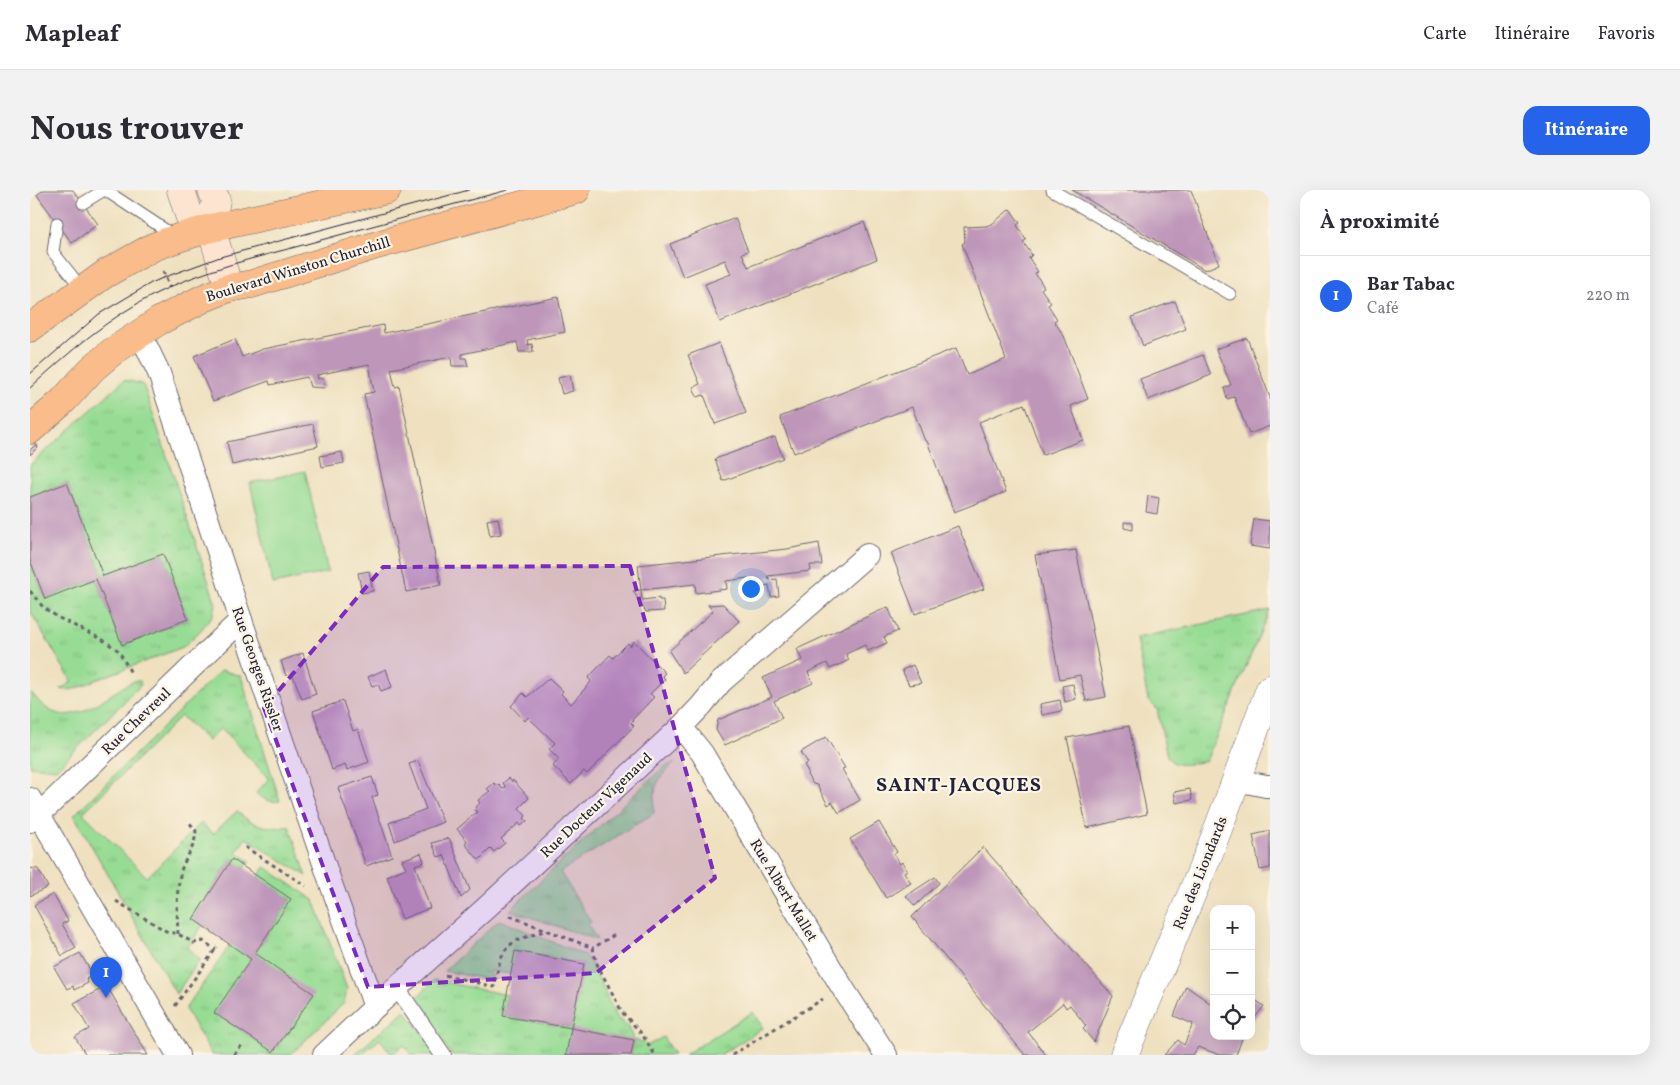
<!DOCTYPE html>
<html lang="fr">
<head>
<meta charset="utf-8">
<style>
	:root { --surface:#fff; --page:#f2f2f3; --text:#2b2b33; --muted:#7c7c81; --line:#e1e1e2; --accent:#2563eb }
	body { margin:0; font-family:Vollkorn,serif; background:var(--page); color:var(--text) }
	.controls { position:absolute; right:15px; bottom:15px; display:grid; overflow:hidden; border-radius:10px; box-shadow:0 5px 20px #0002 }
	.controls button { width:45px; height:45px; display:grid; place-items:center; padding:0; border:0; border-bottom:1px solid var(--line); background:var(--surface); color:var(--text); font:25px sans-serif }
	.you { position:absolute; left:720px; top:398px; width:18px; height:18px; margin:-12px; border:4px solid #fff; border-radius:50%; background:#1a73e8; box-shadow:0 0 0 8px #1a73e833 }
	.badge { display:grid; place-items:center; width:32px; height:32px; border-radius:50%; background:var(--accent); color:#fff; font-size:16px; font-weight:700 }
	.pin { position:absolute; translate:-50% -41px; filter:drop-shadow(0 1px 2px #0008) }
	.pin::after { content:''; position:absolute; top:26px; width:18px; height:15px; background:inherit; clip-path:polygon(0 0,100% 0,50% 100%) }
	.list { margin:0; padding:0; list-style:none }
	h2 { display:flex; justify-content:space-between; align-items:center; height:65px; margin:0; padding:0 20px; font-size:21px }
	h2 small { font-size:16px; font-weight:400; color:var(--muted) }
	.list li { display:grid; grid-template-columns:32px 1fr auto; gap:15px; align-items:center; box-sizing:border-box; height:80px; padding:0 20px; border-top:1px solid var(--line) }
	.list b { display:block; font-size:19px; white-space:nowrap }
	.list p { margin:0; font-size:16px; white-space:nowrap; color:var(--muted) }
	.list em { font-size:16px; font-style:normal; color:var(--muted) }
	.icon { flex:none; width:28px; height:28px; fill:none; stroke:currentColor; stroke-width:2; stroke-linecap:round; stroke-linejoin:round }
	.map { position:relative; flex:none; width:1240px; height:865px; overflow:hidden; border-radius:15px }
	header { display:flex; align-items:center; gap:30px; box-sizing:border-box; height:70px; padding:0 25px; background:var(--surface); border-bottom:1px solid var(--line) }
	header strong { font-size:24px }
	nav { display:flex; gap:28px; margin-inline-start:auto; font-size:18px }
	.intro { display:flex; align-items:center; justify-content:space-between; box-sizing:border-box; height:120px; padding:0 30px }
	h1 { margin:0; font-size:35px }
	.button { padding:12px 22px; border-radius:15px; background:var(--accent); color:#fff; font-size:18px; font-weight:700 }
	main { display:flex; gap:30px; padding:0 30px }
	aside { flex:1; background:var(--surface); border-radius:15px; box-shadow:0 5px 20px #0002 }
	.map>svg:first-child { display:block }
</style>
</head>
<body>
<header>
<strong>Mapleaf</strong>
<nav><a>Carte</a><a>Itinéraire</a><a>Favoris</a></nav>
</header>
<div class="intro"><h1>Nous trouver</h1><a class="button">Itinéraire</a></div>
<main>
<div class="map">
<svg width="1240" height="865" viewBox="0 0 1240 865">
	<defs>
		<pattern id="grass-tufts" width="24" height="20" patternUnits="userSpaceOnUse" patternTransform="scale(1.25)"><rect width="24" height="20" fill="#97dc94"/><path d="M3 7l-1-3M5 7V3M7 7l1-3M15 17l-1-3M17 17v-4M19 17l1-3" fill="none" stroke="#82bc80"/></pattern>
	</defs>
	<rect width="100%" height="100%" fill="#fcf5e5"/>
	<filter id="ink" filterUnits="userSpaceOnUse"><feTurbulence type="fractalNoise" baseFrequency=".02" numOctaves="2"/><feDisplacementMap in="SourceGraphic" scale="10" xChannelSelector="R" yChannelSelector="G"/><feConvolveMatrix kernelMatrix="1 2 1 2 8 2 1 2 1" color-interpolation-filters="sRGB"/></filter>
	<filter id="wash" filterUnits="userSpaceOnUse"><feTurbulence type="fractalNoise" baseFrequency=".0096" numOctaves="4" result="noise"/><feDisplacementMap in="SourceGraphic" scale="20" xChannelSelector="R" yChannelSelector="G"/><feGaussianBlur stdDeviation="1.12" result="paint"/><feColorMatrix in="noise" values="0 0 0 0 0 0 0 0 0 0 0 0 0 0 0 0 0 1.4 0 .05"/><feComposite in="paint" operator="in"/></filter>
	<g filter="url(#wash)">
		<rect width="100%" height="100%" fill="#efe1c0"/>
		<g fill="url(#grass-tufts)" stroke="#5c7f68">
			<path d="M94 190 113 194 186 414 183 425 169 442 153 457 63 491C53 496 43 502 31 499L42 492 0 421V370L15 409 66 389 92 455 158 429 133 364 73 386 37 293 0 307V275Z"/>
			<path d="M1240 420 1176 571C1163 573 1145 580 1137 566L1127 519 1118 510 1106 448Z"/>
			<path d="M191 480 211 486 250 611C240 613 233 609 226 603L239 589 191 538 178 551 151 526 53 623 117 687 171 633 183 644 207 621C221 635 239 640 259 636L277 686 216 648 206 662 220 671 215 678 201 670 163 728 173 735 157 758 170 769 146 804 44 625Z"/>
			<path d="M104 491H110L111 495 26 579 0 576V504L2 503C35 550 69 508 104 491Z"/>
			<path d="M645 573C625 590 624 597 624 623L530 682 561 732 558 735 567 750 480 720 525 677 635 576Z"/>
			<path d="M235 677 284 710 317 799 314 813 260 865H182L155 819 201 754 221 769 185 823 243 862 283 804 225 763 261 709 228 687Z"/>
			<path d="M469 730 554 765 562 774 586 827 597 836 604 850 613 852 617 856 633 847 644 865H601L604 850 536 865H422L383 811 404 790 477 805 473 826 541 838 553 774 485 761 481 784 462 781 460 790 414 781Z"/>
			<path d="M375 820 408 865H382L374 855 362 864 350 849 330 865H324Z"/>
			<path d="M723 822 733 838 690 865H654Z"/>
		</g>
		<path fill="#97dc94" stroke="#5c7f68" d="M275 281 298 382 243 394 220 293Z"/>
		<g id="blocks">
			<g fill="#be96ba">
				<path d="M13 0H43L68 34 42 53 7 5Z"/>
				<path d="M1042 0H1161L1189 74 1175 80Z"/>
				<path d="M980 19 990 33 987 35 996 50 993 52 1002 65 999 68 1008 82 1005 83 1014 97 1011 99 1021 113 1018 115 1027 129 1024 131 1034 146 1058 209 1041 216 1053 250 1013 265 994 214 949 232 976 302 924 322 897 251H895L882 217 764 263 750 227 926 158 937 185 976 169 932 54 935 52 934 37 956 36 962 34Z"/>
				<path d="M705 28 718 61 712 63 718 77 834 32 847 69 690 132 675 94 701 84 695 70 653 87 640 54Z"/>
				<path d="M528 107 535 142 497 150 498 155 502 154 503 162H489L487 152 432 164V168H436L438 176H422L421 167 361 179 365 197 369 196 411 395 376 402 334 204 344 202 339 174 287 185 288 189 293 188 295 198 280 197 277 187 240 195 239 191 183 211 164 166 205 149 212 167 233 159 353 135 354 143Z"/>
				<path d="M1145 111 1156 139 1113 156 1102 127Z"/>
				<path d="M1217 148 1240 207V236L1219 244 1204 207 1197 209 1194 198 1201 195 1186 159Z"/>
				<path d="M689 153 716 223 685 234 674 205 667 207 663 197 670 194 658 165Z"/>
				<path d="M1173 165 1181 185 1118 210 1110 189Z"/>
				<path d="M540 185 543 201 532 204 528 188Z"/>
				<path d="M283 234 288 256 202 275 197 252Z"/>
				<path d="M745 247 753 268 693 291 685 269Z"/>
				<path d="M6 254 8 257 0 265V260Z"/>
				<path d="M312 262 314 273 292 277 290 266Z"/>
				<path d="M37 293 73 386 133 364 158 429 92 455 66 389 15 409 0 370V307Z"/>
				<path d="M1118 306 1129 308 1127 324 1116 322Z"/>
				<path d="M468 328 471 344 460 346 457 330Z"/>
				<path d="M1224 329 1240 331V359L1220 356Z"/>
				<path d="M1094 332 1103 333V340L1094 338Z"/>
				<path d="M928 336 954 399 885 424 861 363Z"/>
				<path d="M789 353 792 375H780L781 381 738 386 739 390 747 389 749 406 741 407 739 395 719 399 718 388 696 391 697 399 666 403 665 394 611 400 612 410 629 408V410H633L634 421 616 422 603 401 611 400 608 375 757 359Z"/>
				<path d="M1046 360 1076 507 1056 511 1050 485 1030 489 1005 365Z"/>
				<path d="M339 381 343 401 332 403 328 383Z"/>
				<path d="M693 414 709 431 653 483 639 461 683 421 678 415Z"/>
				<path d="M858 417 868 441 854 447 857 453 838 461 835 455 816 464 819 470 800 479 797 473 778 482 783 493 744 511 752 528 695 555 686 540 688 530 742 507 733 488 772 470 767 459Z"/>
				<path d="M604 451 635 483 632 486 635 489 620 504 624 507 602 530 603 531 601 533 604 536 557 584 554 581 541 594 523 576 529 569 519 559 525 553 498 527 495 531 481 516 493 503 497 507 519 488 533 501 531 504 541 514 560 493 561 491 558 488 580 465 583 468 598 453 600 456Z"/>
				<path d="M273 463 286 504 272 509 262 483 256 486 251 471Z"/>
				<path d="M883 475 891 493 879 495 872 480Z"/>
				<path d="M356 479 362 497 351 501 348 494 342 496 338 487Z"/>
				<path d="M1043 494 1046 509 1035 512 1032 496Z"/>
				<path d="M1030 510 1032 521 1012 525 1010 514Z"/>
				<path d="M313 511 323 541 328 539 339 572 317 580 315 575 302 580 283 521Z"/>
				<path d="M1099 536 1117 624 1057 638 1037 548Z"/>
				<path d="M796 547 815 578 812 579 830 610 809 623 802 612 798 615 787 595 783 594 777 585 778 582 774 575 778 573 771 562Z"/>
				<path d="M388 571 413 632 365 651 359 633 396 619 379 574Z"/>
				<path d="M342 587 348 605 342 607 362 666 336 676 308 598Z"/>
				<path d="M479 588 482 592 483 590 499 608 489 618 496 626 494 628 497 631 491 636 489 633 471 649 475 653 464 662 461 658 449 670 435 654 437 651 427 639 447 622 444 619 450 613 448 610 460 601 457 599 464 593 467 596 468 594 473 599 476 597 473 593Z"/>
				<path d="M1160 599 1162 610 1146 613 1144 602Z"/>
				<path d="M849 632 867 662 864 664 870 674 872 672 877 680 874 682 881 693 856 708 820 649Z"/>
				<path d="M1240 641V678L1230 680 1223 645Z"/>
				<path d="M419 648 440 700 431 708 414 665 408 667 402 653Z"/>
				<path d="M953 657 1083 806 1064 852 1053 839 1056 836 1040 815 1036 818 1033 813 998 842 1016 865H995L882 727Z"/>
				<path d="M391 663 394 672 385 675 400 718 372 729 357 686 376 678 372 670Z"/>
				<path d="M202 669 261 709 225 763 284 804 243 862 184 823 221 769 163 729Z"/>
				<path d="M0 678 8 679 18 697 0 706Z"/>
				<path d="M905 687 909 693 885 716 876 706Z"/>
				<path d="M23 704 38 731 32 734 46 758 32 766 4 715Z"/>
				<path d="M485 761 554 774 541 838 604 850 601 865H536L541 838 473 826Z"/>
				<path d="M50 763 63 785 56 789 58 793 44 800 43 796 37 799 24 777Z"/>
				<path d="M77 796 92 822 118 865H56L45 847 59 839 44 813Z"/>
				<path d="M1156 796 1184 816V846H1213L1206 865H1190L1168 857 1163 865H1134L1148 850 1154 855 1163 834 1144 826Z"/>
				<path d="M1221 807 1234 816 1221 833Z"/>
			</g>
		</g>
	</g>
	<g filter="url(#ink)">
		<use href="#blocks" fill-opacity="0" stroke="#6a656a" stroke-width="1"/>
		<g fill="none" stroke-linecap="round" stroke-linejoin="round">
			<defs>
				<g id="service">
					<path d="M75 0 146 47"/>
					<path d="M1022 0 1200 104"/>
					<path d="M53 13 74 0"/>
					<path d="M27 33 23 62 53 100"/>
				</g>
				<path id="pedestrian" d="M366 797 413 865"/>
				<g id="minor">
					<path d="M110 143 129 183 211 430 300 691 345 817"/>
					<path d="M651 537 672 563 812 797 856 865"/>
					<path d="M1206 590 1236 596H1240"/>
					<path d="M0 609 148 865"/>
					<path d="M0 631 18 616 211 430"/>
					<path d="M294 865 345 817 457 717 651 537 671 516 691 492 837 365"/>
				</g>
				<path id="tertiary" d="M1094 865 1179 663 1240 499"/>
				<g id="secondary">
					<path d="M151 0 159 25 181 38"/>
					<path d="M182 0 186 10 181 38 199 98"/>
				</g>
				<g id="primary">
					<path d="M0 138 75 84 123 57 148 48 181 38 357 0"/>
					<path d="M0 240 33 211 62 179 82 162 129 131 174 108 199 98 222 94 347 55 546 0"/>
				</g>
			</defs>
			<use href="#service" stroke="#6a656a" stroke-width="13"/>
			<use href="#pedestrian" stroke="#6a656a" stroke-width="18"/>
			<use href="#minor" stroke="#6a656a" stroke-width="24"/>
			<use href="#tertiary" stroke="#6a656a" stroke-width="29"/>
			<use href="#secondary" stroke="#6a656a" stroke-width="29"/>
			<use href="#primary" stroke="#6a656a" stroke-width="29"/>
			<g stroke="#6a656a" stroke-width="3" stroke-dasharray="4 4" stroke-linecap="butt">
				<path d="M133 81 140 98"/>
				<path d="M0 401 13 417 29 428 73 450 89 461 102 485"/>
				<path d="M215 657 276 696"/>
				<path d="M86 711 136 741 148 744 164 753 173 751 186 760"/>
				<path d="M480 726 563 758"/>
				<path d="M148 744C147 724 146 701 151 681 155 667 165 659 166 641L159 632"/>
				<path d="M584 745 563 758 566 772 592 822 612 844 625 865"/>
				<path d="M415 785 464 797C473 752 475 754 517 740"/>
				<path d="M145 816 187 757"/>
				<path d="M204 865 212 855"/>
				<path d="M702 865 793 809"/>
			</g>
			<use href="#service" stroke="#fff" stroke-width="11"/>
			<use href="#pedestrian" stroke="#fff" stroke-width="16"/>
			<use href="#minor" stroke="#fff" stroke-width="22"/>
			<use href="#tertiary" stroke="#fff" stroke-width="28"/>
			<use href="#secondary" stroke="#fde4d0" stroke-width="28"/>
			<use href="#primary" stroke="#f9bc8a" stroke-width="28"/>
			<g stroke="#22223b" stroke-width="1">
				<path d="M0 184 69 124 121 93 135 87 190 67 439 0"/>
				<path d="M0 198C39 162 79 127 127 103 173 80 224 68 273 55 341 36 410 18 478 0"/>
			</g>
		</g>
	</g>
	<path fill="#7b2cbf" fill-opacity="0.2" stroke="#7b2cbf" stroke-width="4" stroke-dasharray="10 6" stroke-linejoin="round" d="M600 376 685 688 566 783 338 797 234 518 353 377Z"/>
	<g text-anchor="middle" stroke-width="4.5" stroke-linejoin="round" paint-order="stroke">
		<g font-size="15" fill="#22223b" stroke="#fcf5e5">
			<text transform="translate(268 79) rotate(-17)" y="5">Boulevard Winston Churchill</text>
			<text transform="translate(228 479) rotate(71)" y="5">Rue Georges Rissler</text>
			<text transform="translate(106 531) rotate(-44)" y="5">Rue Chevreul</text>
			<text transform="translate(566 615) rotate(-43)" y="5">Rue Docteur Vigenaud</text>
			<text transform="translate(1170 683) rotate(-68)" y="5">Rue des Liondards</text>
			<text transform="translate(754 700) rotate(59)" y="5">Rue Albert Mallet</text>
		</g>
		<g font-size="20" font-weight="bold" letter-spacing="1" fill="#22223b" stroke="#fcf5e5">
			<text x="929" y="601">SAINT-JACQUES</text>
		</g>
	</g>
</svg>
<div class="controls">
<button>+</button>
<button>−</button>
<button><svg class="icon" aria-label="locate" viewBox="0 0 24 24"><circle cx="12" cy="12" r="6"/><path d="M12 2v4M12 18v4M2 12h4M18 12h4"/></svg></button>
</div>
<div class="you"></div>
<div class="pin badge" style="left:76px;top:808px">1</div>
</div>
<aside>
<h2>À proximité<small></small></h2>
<ul class="list">
<li><span class="badge">1</span><div><b>Bar Tabac</b><p>Café</p></div><em>220 m</em></li>
</ul>
</aside>
</main>
</body>
</html>
